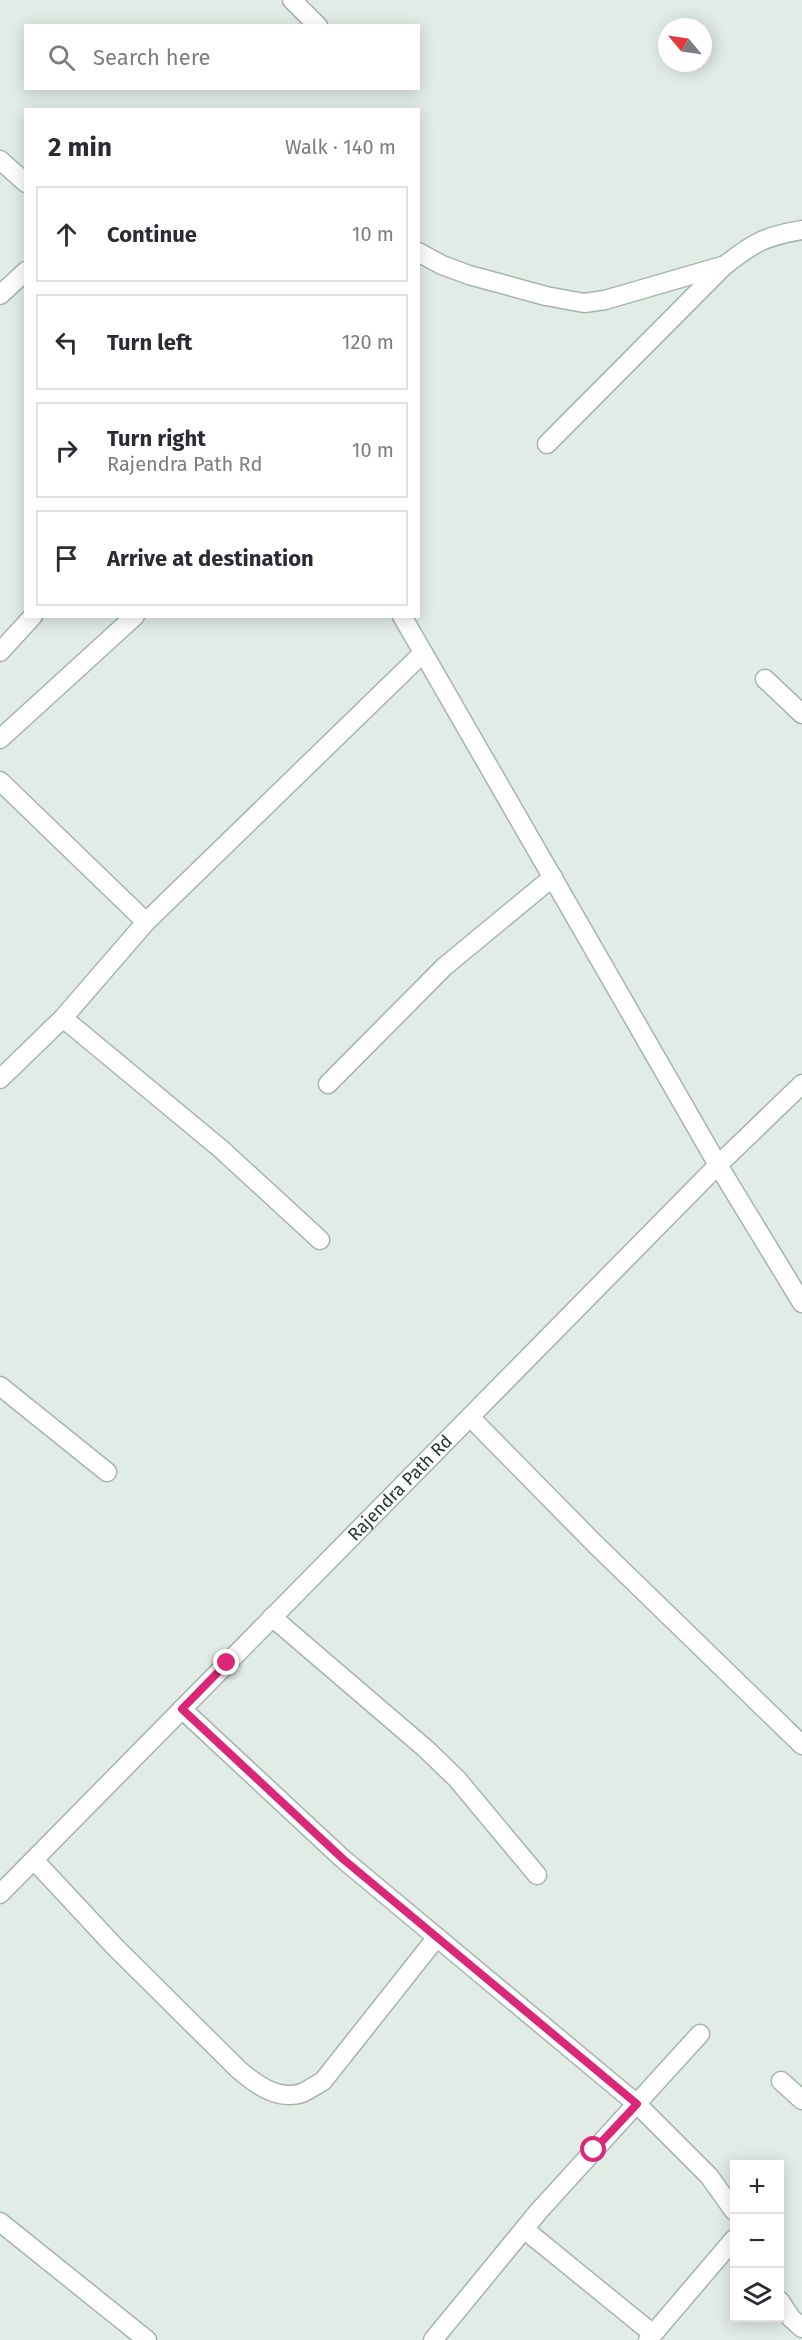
<!DOCTYPE html>
<html lang="en">
<head>
<meta charset="utf-8">
<style>
	:root { --surface:#fff; --page:#f2f2f3; --text:#2b2b33; --muted:#7c7c81; --line:#e1e1e2 }
	body { margin:0; font-family:"Fira Sans",sans-serif; background:var(--page); color:var(--text) }
	.controls { position:absolute; right:18px; bottom:18px; display:grid; overflow:hidden; border-radius:0px; box-shadow:0 3px 15px #0003 }
	.controls button { width:54px; height:54px; display:grid; place-items:center; padding:0; border:0; border-bottom:2px solid var(--line); background:var(--surface); color:var(--text); font:30px sans-serif }
	.compass { position:absolute; left:658px; top:18px; width:54px; height:54px; border-radius:50%; background:var(--surface); box-shadow:0 3px 15px #0003; rotate:299deg }
	.stop { position:absolute; width:18px; height:18px; margin:-14px; border:4px solid #db2777; border-radius:50%; background:#fff }
	.stop.end { background:#db2777; border-color:#fff; box-shadow:0 2px 6px #0008 }
	.list { margin:0; padding:0; list-style:none }
	h2 { display:flex; justify-content:space-between; align-items:center; height:78px; margin:0; padding:0 24px; font-size:26px }
	h2 small { font-size:20px; font-weight:400; color:var(--muted) }
	.list li { display:grid; grid-template-columns:39px 1fr auto; gap:18px; align-items:center; box-sizing:border-box; height:96px; margin:0 12px 12px; padding:0 12px; border:2px solid var(--line); border-radius:0px }
	.list b { display:block; font-size:22px; white-space:nowrap }
	.list p { margin:0; font-size:20px; white-space:nowrap; color:var(--muted) }
	.list em { font-size:20px; font-style:normal; color:var(--muted) }
	.icon { flex:none; width:33px; height:33px; fill:none; stroke:currentColor; stroke-width:2; stroke-linecap:round; stroke-linejoin:round }
	.map { position:relative; flex:none; width:802px; height:2340px; overflow:hidden }
	.search { position:absolute; background:var(--surface); box-shadow:0 3px 15px #0003; left:24px; top:24px; width:396px; height:66px; display:flex; align-items:center; gap:15px; box-sizing:border-box; padding:0 21px; border-radius:0px; color:var(--muted); font-size:22px }
	.panel { position:absolute; background:var(--surface); box-shadow:0 3px 15px #0003; left:24px; top:108px; width:396px; height:510px; border-radius:0px }
	.map>svg:first-child { display:block }
</style>
</head>
<body>
<div class="map">
<svg width="802" height="2340" viewBox="0 0 802 2340">
	<rect width="100%" height="100%" fill="#e2ece6"/>
	<g fill="none" stroke-linecap="round" stroke-linejoin="round">
		<defs>
			<g id="service">
				<path d="M418 252 442 265 469 275 546 296 584 303 605 300 722 266"/>
				<path d="M547 444 724 266C753 243 765 236 802 230"/>
			</g>
			<g id="minor">
				<path d="M292 0 318 26"/>
				<path d="M0 160 26 183"/>
				<path d="M0 295 26 271"/>
				<path d="M402 616 718 1165 802 1303"/>
				<path d="M0 652 33 616"/>
				<path d="M765 679 802 714"/>
				<path d="M0 739 135 616"/>
				<path d="M0 781 146 922"/>
				<path d="M63 1018 221 1149 320 1240"/>
				<path d="M0 1079 63 1018 146 922 423 653"/>
				<path d="M328 1084 444 967 553 877"/>
				<path d="M0 1386 107 1472"/>
				<path d="M470 1417 595 1544 802 1745"/>
				<path d="M272 1617 426 1749 457 1779 537 1875"/>
				<path d="M182 1709 343 1859 637 2104 709 2176 734 2211"/>
				<path d="M34 1860 115 1947 238 2069C255 2084 278 2101 302 2093 309 2090 316 2085 323 2081L437 1937"/>
				<path id="s1" d="M0 1894 718 1165 802 1084"/>
				<path d="M781 2081 802 2100"/>
				<path d="M0 2222 147 2340"/>
				<path d="M524 2229 653 2334"/>
				<path d="M780 2301 791 2318 802 2328"/>
				<path d="M433 2340 538 2212 700 2034"/>
				<path d="M648 2340 734 2239"/>
			</g>
		</defs>
		<use href="#service" stroke="#a5b4ac" stroke-width="21"/>
		<use href="#minor" stroke="#a5b4ac" stroke-width="21"/>
		<use href="#service" stroke="#fff" stroke-width="18"/>
		<use href="#minor" stroke="#fff" stroke-width="18"/>
	</g>
	<g fill="none" stroke-linecap="round" stroke-linejoin="round">
		<path stroke="#db2777" stroke-width="8" d="M227 1663 182 1709 343 1859 637 2104 594 2150"/>
	</g>
	<g text-anchor="middle" stroke-width="5" stroke-linejoin="round" paint-order="stroke">
		<g font-size="18" fill="#233c30" stroke="#f3f8f4">
			<text dy="6" stroke="none"><textPath href="#s1" startOffset="570">Rajendra Path Rd</textPath></text>
		</g>
	</g>
</svg>
<div class="controls">
<button>+</button>
<button>−</button>
<button><svg class="icon" aria-label="layers" viewBox="0 0 24 24"><path d="M12 4l9 5-9 5-9-5zM3 14l9 5 9-5"/></svg></button>
</div>
<svg class="compass" viewBox="-18 -18 36 36"><path d="M0-13l5 13h-10z" fill="#e53935"/><path d="M0 13l5-13h-10z" fill="#7c7c81"/></svg>
<div class="stop" style="left:594px;top:2150px"></div>
<div class="stop end" style="left:227px;top:1663px"></div>
<div class="search"><svg class="icon" aria-label="search" viewBox="0 0 24 24"><circle cx="10" cy="10" r="6"/><path d="M15 15l6 6"/></svg>Search here</div>
<section class="panel">
<h2>2 min<small>Walk · 140 m</small></h2>
<ul class="list">
<li><svg class="icon" aria-label="ahead" viewBox="0 0 24 24"><path d="M12 20V5M6 11l6-6 6 6"/></svg><div><b>Continue</b></div><em>10 m</em></li>
<li><svg class="icon" aria-label="left" viewBox="0 0 24 24"><path d="M17 20v-9H6M10 6l-5 5 5 5"/></svg><div><b>Turn left</b></div><em>120 m</em></li>
<li><svg class="icon" aria-label="right" viewBox="0 0 24 24"><path d="M7 20v-9h11M14 6l5 5-5 5"/></svg><div><b>Turn right</b><p>Rajendra Path Rd</p></div><em>10 m</em></li>
<li><svg class="icon" aria-label="arrive" viewBox="0 0 24 24"><path d="M6 21V4h12l-3 4 3 4H6"/></svg><div><b>Arrive at destination</b></div></li>
</ul>
</section>
</div>
</body>
</html>
